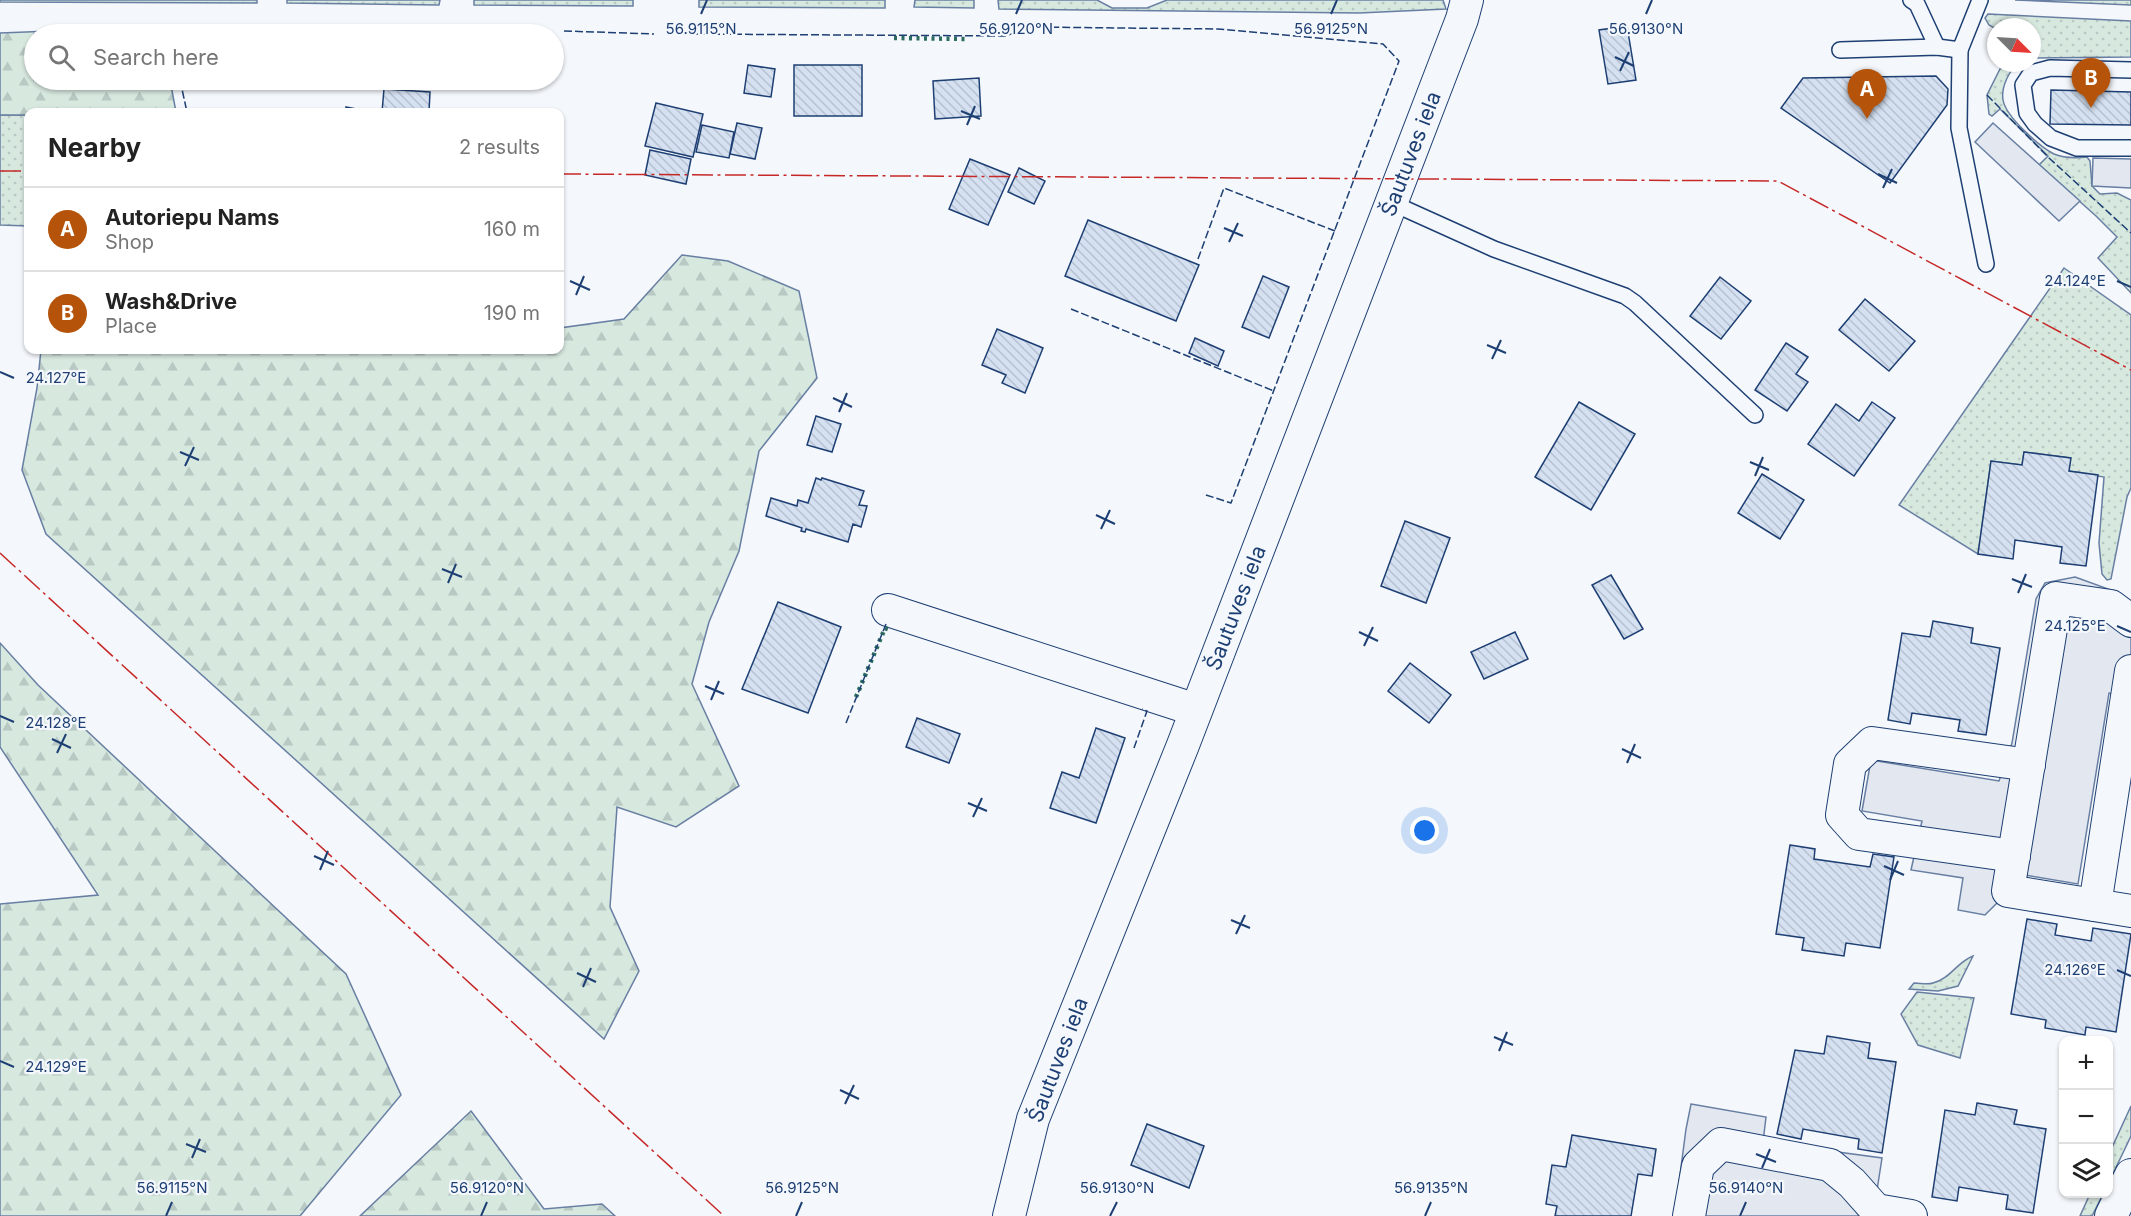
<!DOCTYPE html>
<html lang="en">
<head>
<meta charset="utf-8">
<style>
	:root { --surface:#fff; --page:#f6f6f6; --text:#222; --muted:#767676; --line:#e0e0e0; --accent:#b45309 }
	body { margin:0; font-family:Inter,sans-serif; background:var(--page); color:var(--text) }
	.controls { position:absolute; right:18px; bottom:18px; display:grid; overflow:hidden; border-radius:12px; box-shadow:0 2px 4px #0004 }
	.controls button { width:54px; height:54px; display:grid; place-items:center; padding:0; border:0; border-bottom:2px solid var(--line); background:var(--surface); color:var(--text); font:30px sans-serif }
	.compass { position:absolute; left:1987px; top:18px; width:54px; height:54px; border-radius:50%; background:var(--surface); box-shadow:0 2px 4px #0004; rotate:114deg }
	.you { position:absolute; left:1425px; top:831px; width:21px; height:21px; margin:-15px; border:4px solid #fff; border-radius:50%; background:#1a73e8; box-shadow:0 0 0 9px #1a73e833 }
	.badge { display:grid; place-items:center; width:39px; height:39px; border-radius:50%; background:var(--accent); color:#fff; font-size:20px; font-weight:700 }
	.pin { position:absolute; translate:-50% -50px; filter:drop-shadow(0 2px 3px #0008) }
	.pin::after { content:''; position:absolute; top:32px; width:21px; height:18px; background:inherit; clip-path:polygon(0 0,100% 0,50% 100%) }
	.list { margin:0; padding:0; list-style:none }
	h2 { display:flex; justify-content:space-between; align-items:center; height:78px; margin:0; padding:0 24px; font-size:26px }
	h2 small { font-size:20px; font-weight:400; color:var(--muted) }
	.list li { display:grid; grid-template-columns:39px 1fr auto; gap:18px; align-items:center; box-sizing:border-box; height:84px; padding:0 24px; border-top:2px solid var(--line) }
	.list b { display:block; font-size:22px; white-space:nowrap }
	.list p { margin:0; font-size:20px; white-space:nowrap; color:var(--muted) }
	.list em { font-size:20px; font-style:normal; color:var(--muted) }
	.icon { flex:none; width:33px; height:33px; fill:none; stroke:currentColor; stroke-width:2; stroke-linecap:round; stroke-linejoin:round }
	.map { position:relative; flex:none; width:2131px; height:1216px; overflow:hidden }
	.search { position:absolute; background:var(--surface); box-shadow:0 2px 4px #0004; left:24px; top:24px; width:540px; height:66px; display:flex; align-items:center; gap:15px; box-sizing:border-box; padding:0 21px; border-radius:33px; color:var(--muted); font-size:22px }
	.panel { position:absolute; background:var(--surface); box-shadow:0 2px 4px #0004; left:24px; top:108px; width:540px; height:246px; border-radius:12px }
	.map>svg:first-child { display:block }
</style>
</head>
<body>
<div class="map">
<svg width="2131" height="1216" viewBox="0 0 2131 1216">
	<defs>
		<pattern id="green-dots" width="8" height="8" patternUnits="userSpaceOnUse" patternTransform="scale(1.5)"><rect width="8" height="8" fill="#d7e8df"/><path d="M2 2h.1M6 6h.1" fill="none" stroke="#b8c8c3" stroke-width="1.8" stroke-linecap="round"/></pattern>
		<pattern id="forest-firs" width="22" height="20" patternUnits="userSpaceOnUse" patternTransform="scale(1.5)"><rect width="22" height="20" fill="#d7e8df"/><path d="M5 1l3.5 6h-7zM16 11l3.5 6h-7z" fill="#b8c8c3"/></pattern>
		<pattern id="building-back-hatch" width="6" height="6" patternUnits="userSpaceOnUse" patternTransform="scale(1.5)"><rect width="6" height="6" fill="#d5e0f0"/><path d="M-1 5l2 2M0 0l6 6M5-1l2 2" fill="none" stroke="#b6c1d1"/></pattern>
	</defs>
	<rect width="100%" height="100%" fill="#f4f7fb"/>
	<g fill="url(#green-dots)" stroke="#687fa3" stroke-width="1.5">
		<path d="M0 0H257V3L0 2Z"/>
		<path d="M287 0H440L439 5 287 3Z"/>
		<path d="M474 0H633V6L474 5Z"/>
		<path d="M699 0H885V8L699 7Z"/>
		<path d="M915 0H974V8L914 7Z"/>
		<path d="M998 0H1097L1112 8H1147L1167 0H1443L1446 9 1359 13 999 9Z"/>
		<path d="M2015 0H2131V5Z"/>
		<path d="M1988 14 2131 21V57L2032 58V27H1996V29L1989 25 1985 18Z"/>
		<path d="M2003 63H2019C2009 70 2001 87 2003 100 2006 117 2039 146 2054 154 2063 158 2077 158 2087 157L2090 161 2092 186 2100 194 2117 193 2131 200V293L2098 258 2117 237 2096 216 2039 165 2048 156 2000 109 1992 116 1989 114 1987 95Z"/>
		<path d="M0 115H28V226L0 225Z"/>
		<path d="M2064 268 2131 315V488L2127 497 2111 579 2107 580 2102 574 2099 543 2104 477 2069 471 2070 458 2024 452 2022 465 1991 461 1978 554 1899 505Z"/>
		<path d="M1973 956 1958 986 1938 991 1909 989 1914 983C1920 983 1928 985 1933 983 1950 979 1957 962 1973 956Z"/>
		<path d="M1917 992 1974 998 1960 1058 1918 1045 1901 1014Z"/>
		<path d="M2131 1106V1136L2109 1182V1154Z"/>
		<path d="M2090 1194H2103L2092 1216H2080Z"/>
	</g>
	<g fill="url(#forest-firs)" stroke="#687fa3" stroke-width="1.5">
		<path d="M179 26 176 34H34V80H170L176 112H28V115H0V33Z"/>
		<path d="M682 255 728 261 799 291 817 378 759 451 739 551 709 622 692 684 739 786 676 827 617 807 610 907 639 971 604 1039 46 534 22 470 37 388 41 350H560V328L624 319Z"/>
		<path d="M0 643 38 685 346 974 401 1095 300 1216H0V904L98 895 0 747Z"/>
		<path d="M471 1111 544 1209 602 1204 615 1216H360Z"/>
	</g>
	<g fill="#e3e8f0" stroke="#687fa3" stroke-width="1.5">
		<path d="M1993 123 2080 201 2059 221 1975 142Z"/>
		<path d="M2093 158 2131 159V188L2092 186Z"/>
		<path d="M2075 577 2111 590 2131 631V697L2109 693 2078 884 2025 875 1985 915 1958 910 1963 878 1911 870 1922 821 1862 811 1871 760 1999 781 2012 743 2036 599 2045 583Z"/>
		<path d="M1691 1104 1766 1117 1763 1142 1882 1158 1873 1216H1694L1675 1213 1686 1129Z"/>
	</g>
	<g fill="url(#building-back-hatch)" stroke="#1d3f73" stroke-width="1.5">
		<path d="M1627 26 1636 80 1608 84 1599 30Z"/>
		<path d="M374 28 440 31V34H374Z"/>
		<path d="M313 29H335L336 34H313Z"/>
		<path d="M748 65 775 69 771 97 744 93Z"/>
		<rect x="794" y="65" width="68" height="51"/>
		<path d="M1936 76 1948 89 1947 105 1890 183 1781 108 1803 78Z"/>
		<path d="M979 78 981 116 935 119 933 81Z"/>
		<path d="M384 89 430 92 429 112H382Z"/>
		<path d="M2051 90 2131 92V125L2050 124Z"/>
		<path d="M656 103 703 114 693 157 645 146Z"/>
		<path d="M346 107 372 112H346Z"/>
		<path d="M737 123 762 128 755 159 730 154Z"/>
		<path d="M702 125 734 132 729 158 696 152Z"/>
		<path d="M650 150 691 159 686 184 645 175Z"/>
		<path d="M970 159 1010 175 988 225 949 209Z"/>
		<path d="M1019 168 1045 181 1034 204 1008 192Z"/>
		<path d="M1088 220 1199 265 1176 321 1065 276Z"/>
		<path d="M1263 276 1289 287 1269 338 1242 327Z"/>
		<path d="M1720 277 1751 301 1721 339 1690 316Z"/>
		<path d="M1865 299 1915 341 1889 371 1839 330Z"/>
		<path d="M997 329 1043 348 1025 393 1002 383 1006 375 982 365Z"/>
		<path d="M1195 338 1224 351 1218 366 1189 353Z"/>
		<path d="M1786 343 1808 357 1796 374 1808 382 1787 411 1755 390Z"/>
		<path d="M1579 402 1635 434 1591 510 1535 477Z"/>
		<path d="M1872 402 1895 418 1854 476 1808 444 1836 404 1859 421Z"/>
		<path d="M816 416 841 424 832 452 807 445Z"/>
		<path d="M2024 452 2071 458 2069 471 2098 475 2086 566 2060 563 2062 547 2015 540 2013 559 1978 554 1991 461 2022 465Z"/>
		<path d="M1762 474 1804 500 1780 539 1738 513Z"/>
		<path d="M816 478 821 480 822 478 864 491 859 505 867 506 861 527 853 524 848 542 806 529 805 532 801 531 802 528 766 516 771 498 797 506 798 500 808 503Z"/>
		<path d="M1405 521 1450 538 1426 603 1381 586Z"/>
		<path d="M1611 575 1643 629 1624 639 1592 585Z"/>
		<path d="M778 602 841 627 808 713 742 689Z"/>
		<path d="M1933 621 1973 628 1971 643 2000 648 1986 735 1958 731 1960 720 1912 713 1910 724 1888 720 1902 633 1930 637Z"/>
		<path d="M1515 632 1528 659 1484 679 1471 652Z"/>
		<path d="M1410 663 1451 695 1429 723 1388 691Z"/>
		<path d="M917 718 960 734 949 763 906 747Z"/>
		<path d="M1096 728 1125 738 1096 823 1050 808 1062 772 1079 778Z"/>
		<path d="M1790 845 1815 849 1814 859 1870 867 1873 854 1894 857 1880 948 1846 943 1844 956 1802 950 1804 938 1776 934Z"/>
		<path d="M2027 919 2057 924 2055 935 2091 941 2093 928 2131 934 2116 1032 2086 1027 2085 1035 2045 1028 2046 1020 2011 1014Z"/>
		<path d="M1827 1036 1870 1043 1868 1058 1896 1062 1882 1153 1858 1149 1859 1139 1803 1129 1801 1139 1777 1134 1795 1050 1824 1054Z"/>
		<path d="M1977 1103 2017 1110 2014 1124 2046 1129 2033 1213 2006 1209 2008 1195 1959 1187 1957 1201 1932 1197 1945 1110 1975 1115Z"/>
		<path d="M1147 1124 1204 1146 1189 1188 1131 1165Z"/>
		<path d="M1572 1135 1656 1149 1652 1176 1638 1174 1631 1216H1555L1557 1206 1546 1204 1552 1165 1566 1167Z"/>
	</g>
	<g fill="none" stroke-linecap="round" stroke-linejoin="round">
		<defs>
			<g id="lane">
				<path d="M1911 0 1917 4 1937 47"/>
				<path d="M1840 50 1937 47 1960 50 1980 0"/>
				<path d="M1960 50 1959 128 1986 264"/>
				<path d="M2131 70 2050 68 2031 73 2023 85 2027 113 2035 124 2051 138 2077 148H2131"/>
				<path d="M1392 203 1494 249 1625 296 1635 303 1755 415"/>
			</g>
			<g id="street">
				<path d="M888 610 1196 710"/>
				<path d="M2131 621 2111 606 2056 598 2008 891 2131 911"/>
				<path d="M2014 856 1859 834 1842 815 1850 764 1872 743 2029 765"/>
				<path d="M2095 905 2131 671"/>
				<path d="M1009 1216 1033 1119 1183 745 1462 19 1467 0"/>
				<path d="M1689 1216 1698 1166 1721 1144 1830 1165 1852 1183 1876 1210 1911 1216"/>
				<path d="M2111 1216 2131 1175"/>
			</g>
		</defs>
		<use href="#lane" stroke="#1d3f73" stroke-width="18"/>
		<use href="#street" stroke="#1d3f73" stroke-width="34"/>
		<use href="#lane" stroke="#f4f7fb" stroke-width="15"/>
		<use href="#street" stroke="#f4f7fb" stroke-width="32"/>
		<g stroke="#2c6c60" stroke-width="4.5" stroke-dasharray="3 4.5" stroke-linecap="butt">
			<path d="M894 38 968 39"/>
			<path d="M856 697 885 628 890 630"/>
		</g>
		<g stroke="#1d3f73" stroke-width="1.5" stroke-dasharray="8 3" stroke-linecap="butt">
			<path d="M335 29 374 28"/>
			<path d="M440 31 550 30"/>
			<path d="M564 31 654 34"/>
			<path d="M183 34 184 30 313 29"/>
			<path d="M690 34 1006 36 1028 27 1218 29 1383 44 1399 61 1231 503 1203 494"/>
			<path d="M180 80 187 112"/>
			<path d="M1987 95 2048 157 2131 233"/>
			<path d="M1198 259 1224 188 1335 231"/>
			<path d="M1071 309 1274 391"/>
			<path d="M846 723 886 624"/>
			<path d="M1134 748 1147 711 1142 709"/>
		</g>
		<g stroke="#c62828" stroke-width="1.5" stroke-dasharray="21 4.5 3 4.5" stroke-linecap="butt">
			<path d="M0 171H28"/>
			<path d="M560 174 1778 181 2131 370"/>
			<path d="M0 553 724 1216"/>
		</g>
	</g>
	<path fill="none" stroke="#1d3f73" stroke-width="2" d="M701 14 707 0M1016 14 1022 0M1331 14 1337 0M1646 14 1652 0M1615 57 1634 66M1620 71 1629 52M961 111 980 119M967 125 975 106M1878 174 1897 183M1883 188 1892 169M1224 228 1243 236M1229 242 1238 223M570 281 590 290M2117 281 2131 287M576 295 584 276M1487 345 1506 353M1492 359 1501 340M0 372 14 378M833 398 852 407M839 412 847 393M180 452 199 460M1750 462 1769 470M185 466 194 447M1755 476 1763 457M1096 515 1115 524M1101 529 1110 510M442 569 462 577M2012 579 2032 587M448 583 456 564M2018 593 2026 574M2117 626 2131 632M1359 632 1378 641M1364 646 1373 627M705 686 724 694M711 700 719 681M0 716 14 722M52 739 71 748M1622 749 1641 758M57 753 66 734M1627 763 1635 744M968 803 987 811M973 817 982 798M314 856 334 865M1884 866 1904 875M320 870 328 851M1890 880 1898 861M1231 920 1250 928M1236 934 1245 915M2117 970 2131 976M577 973 596 982M583 987 591 968M1494 1037 1513 1045M1499 1051 1507 1032M0 1061 14 1067M840 1090 859 1099M845 1104 854 1085M186 1144 206 1152M1756 1154 1776 1162M192 1158 200 1139M1762 1168 1770 1149M166 1216 172 1202M481 1216 487 1202M796 1216 802 1202M1110 1216 1117 1202M1425 1216 1431 1202M1740 1216 1746 1202"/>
	<g text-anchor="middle" stroke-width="4.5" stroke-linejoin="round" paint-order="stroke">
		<g font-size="21" fill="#1d3f73" stroke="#f4f7fb">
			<text transform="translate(1411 154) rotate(-69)" y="7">Šautuves iela</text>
			<text transform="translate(1236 608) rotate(-69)" y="7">Šautuves iela</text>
			<text transform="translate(1058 1060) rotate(-69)" y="7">Šautuves iela</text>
		</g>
	</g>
	<g font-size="15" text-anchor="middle" fill="#1d3f73" stroke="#f4f7fb" stroke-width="4.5" stroke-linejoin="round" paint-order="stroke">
		<text x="701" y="34">56.9115°N</text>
		<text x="1016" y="34">56.9120°N</text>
		<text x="1331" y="34">56.9125°N</text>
		<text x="1646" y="34">56.9130°N</text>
		<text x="2075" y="286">24.124°E</text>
		<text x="56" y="383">24.127°E</text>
		<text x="2075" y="631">24.125°E</text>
		<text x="56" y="728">24.128°E</text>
		<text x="2075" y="975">24.126°E</text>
		<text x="56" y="1072">24.129°E</text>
		<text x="172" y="1193">56.9115°N</text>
		<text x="487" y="1193">56.9120°N</text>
		<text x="802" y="1193">56.9125°N</text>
		<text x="1117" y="1193">56.9130°N</text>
		<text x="1431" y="1193">56.9135°N</text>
		<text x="1746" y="1193">56.9140°N</text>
	</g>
</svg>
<div class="controls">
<button>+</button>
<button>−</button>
<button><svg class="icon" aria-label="layers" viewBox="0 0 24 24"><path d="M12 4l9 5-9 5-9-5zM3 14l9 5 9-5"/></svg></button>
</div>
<svg class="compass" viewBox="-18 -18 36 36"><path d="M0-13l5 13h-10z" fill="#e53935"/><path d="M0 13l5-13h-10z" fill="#767676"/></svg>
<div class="you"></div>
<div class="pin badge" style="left:1867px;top:119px">A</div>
<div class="pin badge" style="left:2091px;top:108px">B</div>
<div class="search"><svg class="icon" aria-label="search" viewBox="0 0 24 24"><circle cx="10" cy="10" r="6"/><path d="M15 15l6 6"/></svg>Search here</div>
<section class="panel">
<h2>Nearby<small>2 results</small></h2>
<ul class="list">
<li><span class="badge">A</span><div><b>Autoriepu Nams</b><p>Shop</p></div><em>160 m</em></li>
<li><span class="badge">B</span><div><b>Wash&amp;Drive</b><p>Place</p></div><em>190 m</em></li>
</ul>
</section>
</div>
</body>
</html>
